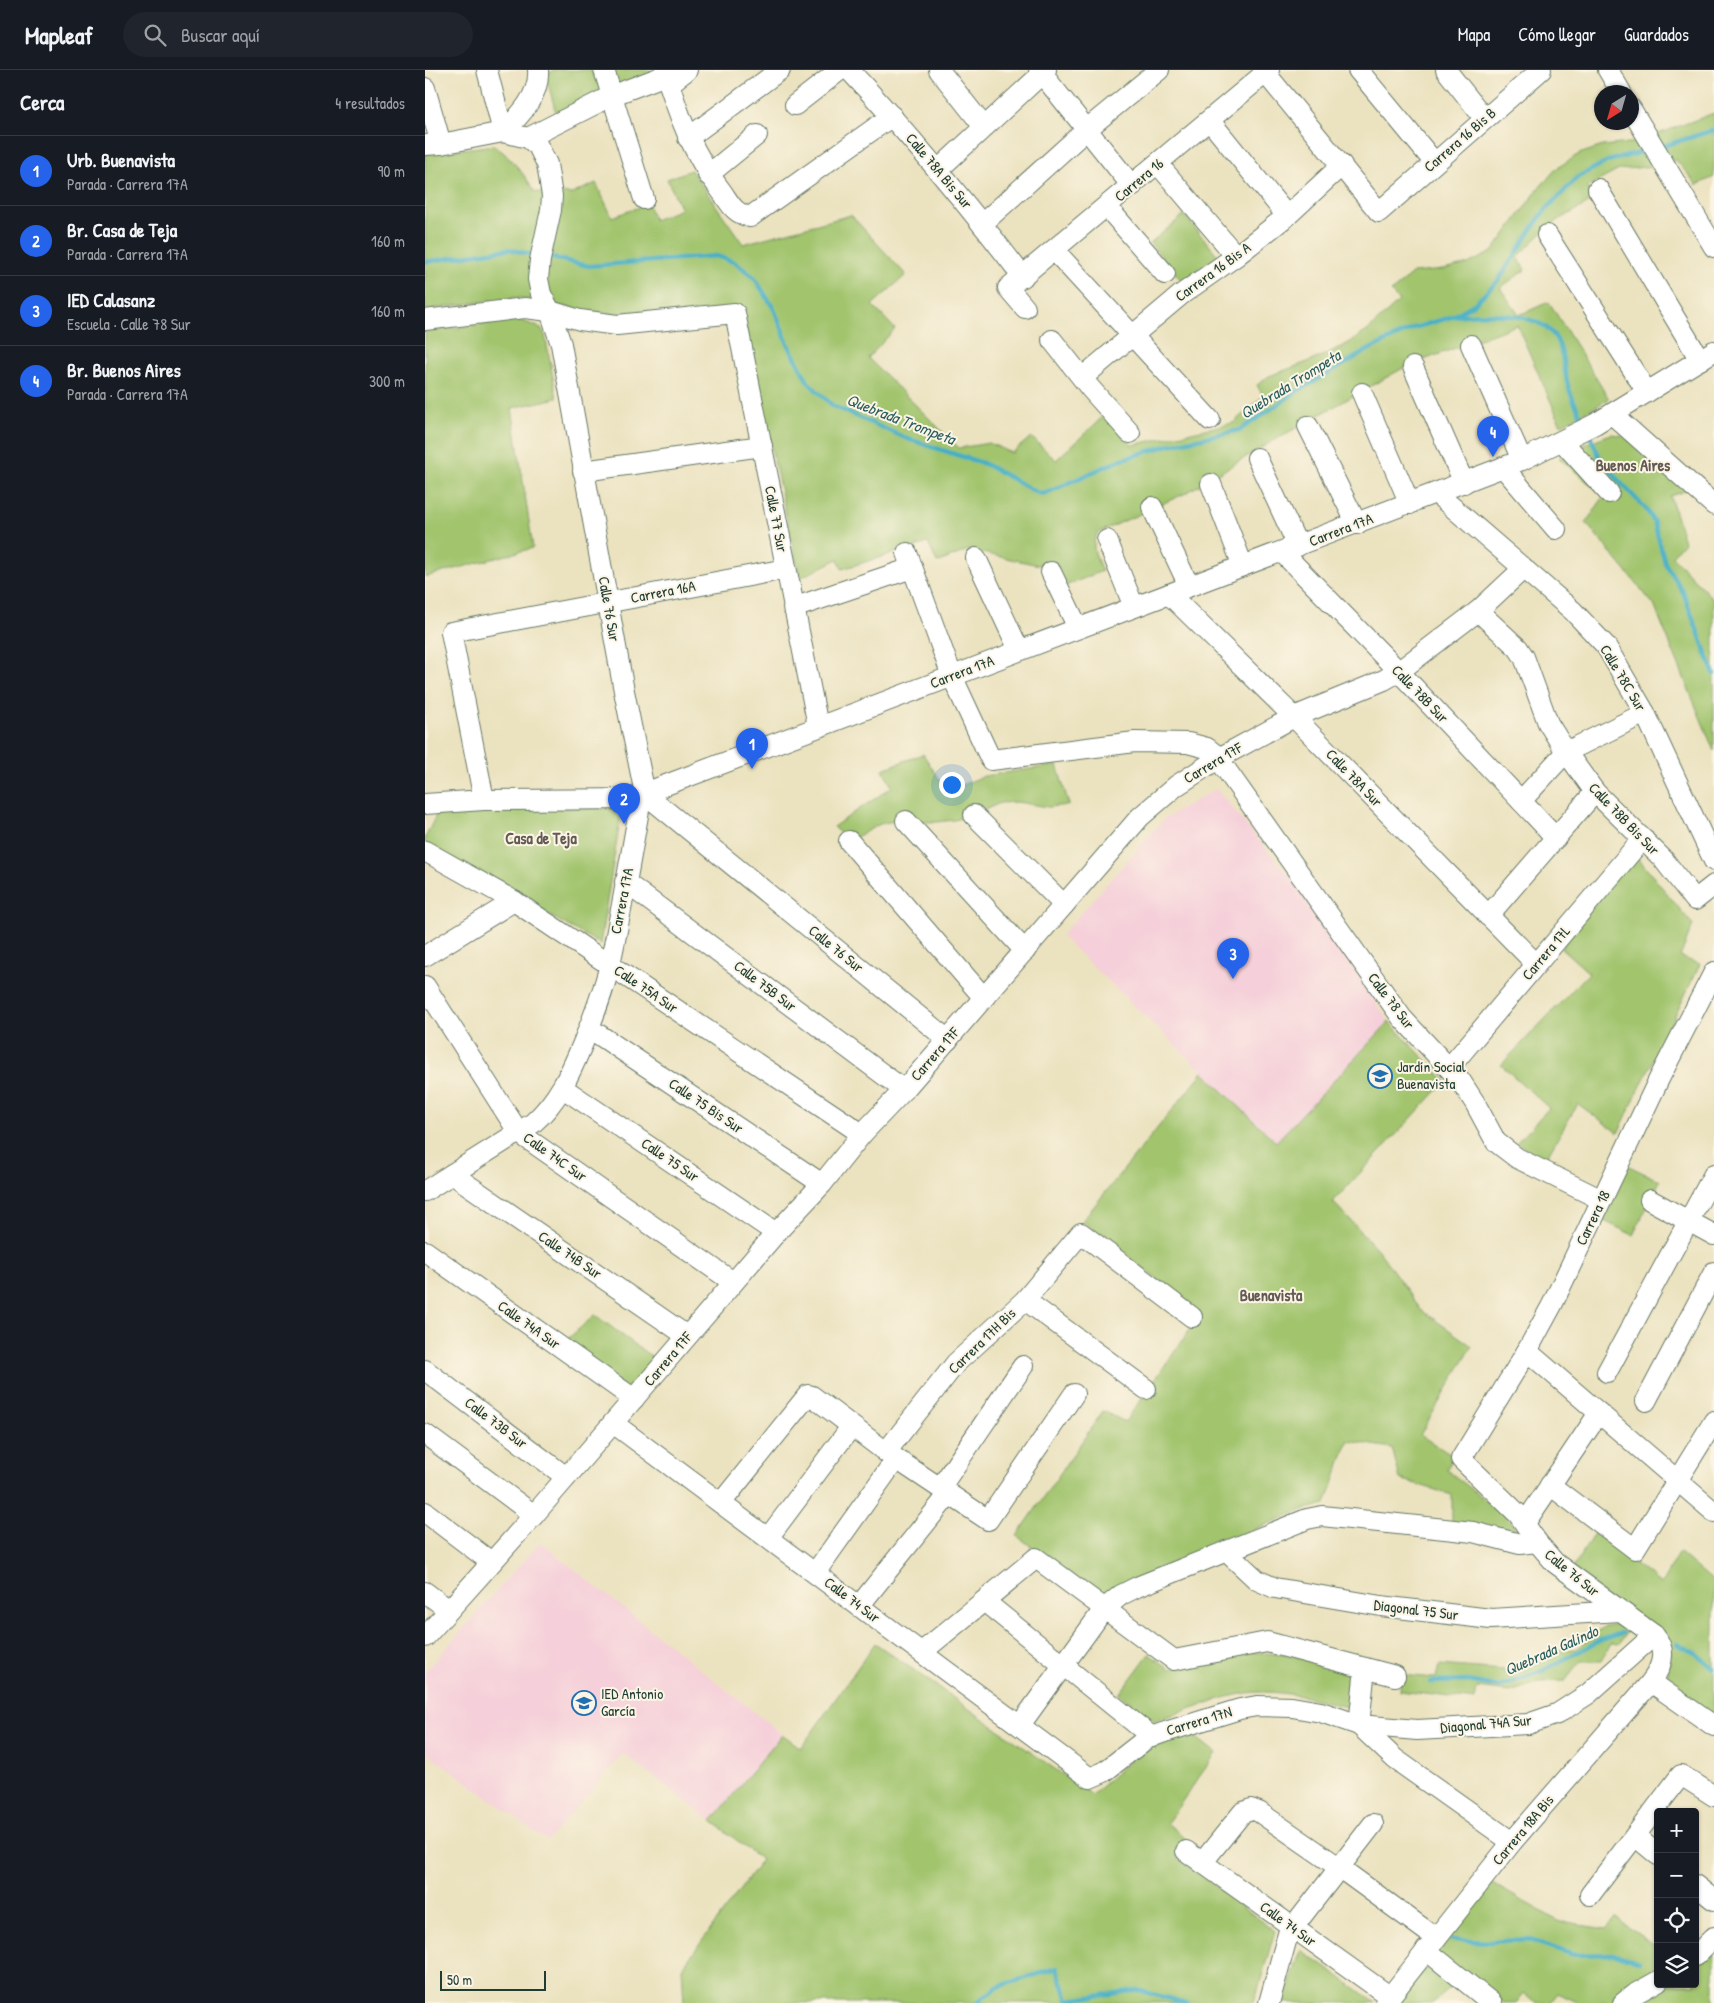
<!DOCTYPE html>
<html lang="es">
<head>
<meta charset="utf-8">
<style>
	:root { --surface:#171b24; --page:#20242c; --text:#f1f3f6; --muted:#9ea1a6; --line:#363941; --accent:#2563eb }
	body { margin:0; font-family:"Patrick Hand",sans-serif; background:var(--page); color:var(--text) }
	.controls { position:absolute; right:15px; bottom:15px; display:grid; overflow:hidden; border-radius:5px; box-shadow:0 1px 4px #0004 }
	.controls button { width:45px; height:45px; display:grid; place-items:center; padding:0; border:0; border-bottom:1px solid var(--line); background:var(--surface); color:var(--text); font:25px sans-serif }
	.compass { position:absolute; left:1169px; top:15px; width:45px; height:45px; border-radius:50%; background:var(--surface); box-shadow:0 1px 4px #0004; rotate:217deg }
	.scale { position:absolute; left:15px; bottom:12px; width:106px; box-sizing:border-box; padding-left:5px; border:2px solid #1f3d34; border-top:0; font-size:14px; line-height:18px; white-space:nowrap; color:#1f3d34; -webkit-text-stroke:4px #fcf5e5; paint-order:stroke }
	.you { position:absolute; left:526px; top:714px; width:18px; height:18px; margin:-12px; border:4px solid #fff; border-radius:50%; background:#1a73e8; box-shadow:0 0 0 8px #1a73e833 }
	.badge { display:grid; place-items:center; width:32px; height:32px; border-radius:50%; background:var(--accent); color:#fff; font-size:16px; font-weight:700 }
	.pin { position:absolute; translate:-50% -41px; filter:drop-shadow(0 1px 2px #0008) }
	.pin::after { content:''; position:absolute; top:26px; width:18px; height:15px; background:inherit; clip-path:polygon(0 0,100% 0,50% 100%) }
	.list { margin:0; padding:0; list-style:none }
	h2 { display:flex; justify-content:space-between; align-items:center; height:65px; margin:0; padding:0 20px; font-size:21px }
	h2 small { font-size:16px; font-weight:400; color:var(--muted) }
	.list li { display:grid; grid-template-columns:32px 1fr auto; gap:15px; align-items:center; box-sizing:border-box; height:70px; padding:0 20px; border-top:1px solid var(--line) }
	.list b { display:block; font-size:19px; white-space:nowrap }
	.list p { margin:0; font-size:16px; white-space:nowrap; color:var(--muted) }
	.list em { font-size:16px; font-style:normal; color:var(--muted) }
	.icon { flex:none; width:28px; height:28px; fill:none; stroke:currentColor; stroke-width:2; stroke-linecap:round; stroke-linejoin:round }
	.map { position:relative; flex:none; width:1289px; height:1933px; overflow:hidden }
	header { display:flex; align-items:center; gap:30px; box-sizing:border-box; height:70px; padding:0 25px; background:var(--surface); border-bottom:1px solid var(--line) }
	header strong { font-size:24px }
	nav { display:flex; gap:28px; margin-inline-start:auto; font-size:18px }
	.search { width:350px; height:45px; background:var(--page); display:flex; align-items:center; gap:12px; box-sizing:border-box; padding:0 18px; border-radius:28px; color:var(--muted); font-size:19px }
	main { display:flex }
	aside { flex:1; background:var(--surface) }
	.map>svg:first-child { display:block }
</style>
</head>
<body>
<header>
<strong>Mapleaf</strong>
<div class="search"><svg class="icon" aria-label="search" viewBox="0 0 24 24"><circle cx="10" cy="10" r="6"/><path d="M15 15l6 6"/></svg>Buscar aquí</div>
<nav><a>Mapa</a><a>Cómo llegar</a><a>Guardados</a></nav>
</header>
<main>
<aside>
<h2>Cerca<small>4 resultados</small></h2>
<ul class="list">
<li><span class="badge">1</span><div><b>Urb. Buenavista</b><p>Parada · Carrera 17A</p></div><em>90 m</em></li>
<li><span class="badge">2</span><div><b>Br. Casa de Teja</b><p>Parada · Carrera 17A</p></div><em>160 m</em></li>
<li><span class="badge">3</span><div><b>IED Calasanz</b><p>Escuela · Calle 78 Sur</p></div><em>160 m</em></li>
<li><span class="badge">4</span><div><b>Br. Buenos Aires</b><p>Parada · Carrera 17A</p></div><em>300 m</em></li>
</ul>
</aside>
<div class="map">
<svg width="1289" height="1933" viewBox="0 0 1289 1933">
	<rect width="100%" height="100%" fill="#fcf5e5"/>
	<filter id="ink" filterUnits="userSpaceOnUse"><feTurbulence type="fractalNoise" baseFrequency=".02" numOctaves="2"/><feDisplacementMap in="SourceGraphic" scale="10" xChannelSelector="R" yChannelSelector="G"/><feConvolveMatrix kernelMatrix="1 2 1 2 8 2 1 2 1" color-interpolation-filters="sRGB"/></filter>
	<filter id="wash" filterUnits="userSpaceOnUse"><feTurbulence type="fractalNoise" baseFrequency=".0096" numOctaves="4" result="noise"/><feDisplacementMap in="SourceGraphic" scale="20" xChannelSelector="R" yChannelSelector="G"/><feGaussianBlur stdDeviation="1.12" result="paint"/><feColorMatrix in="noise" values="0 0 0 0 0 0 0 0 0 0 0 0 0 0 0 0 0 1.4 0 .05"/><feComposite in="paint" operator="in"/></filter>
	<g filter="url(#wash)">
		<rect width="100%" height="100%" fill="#ebe2bf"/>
		<g fill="#f5cfd9">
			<path d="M791 719 871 814 964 952 851 1072 636 866 739 749Z"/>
			<path d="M115 1472 357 1664 287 1751 198 1684 122 1771 0 1681V1602Z"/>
		</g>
		<g fill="#a1c46d" stroke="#608050">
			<path d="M128 0H225L226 3 131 43 121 6Z"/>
			<path d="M1289 43V107L1272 115 1251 90 1228 96 1194 100 1162 117 1169 130 1125 155 1093 187 1100 200 1075 218 1094 245 1124 232 1184 329 1136 355 1092 255 980 297 846 372 761 423 673 463C664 475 672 489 677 501L638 517 628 498 543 480 512 493 503 473 417 499 413 489 375 508 316 241 201 245 162 241 95 228 76 229 0 240V84L69 75C87 88 99 104 110 122L147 124 171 113 187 147 223 134 229 150 256 139 242 109 266 100 318 174 426 145 481 205 447 235 470 259 443 288 534 378 564 373 587 383 606 367 631 390 681 344 707 375 808 353 838 326 832 315 844 306 888 290 922 274 942 261 974 231 966 222 988 203 1018 200 1043 194 1067 182 1114 118 1132 98 1154 84 1178 76 1212 72Z"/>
			<path d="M759 145 795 188 761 216 725 173Z"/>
			<path d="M92 249 116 258 120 265 132 328 87 338 108 478 0 507V262Z"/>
			<path d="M1186 364 1202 366 1263 420 1245 426 1259 472 1247 486 1289 530V681L1229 535 1161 453 1179 426 1134 388 1154 376Z"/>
			<path d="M498 684 522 721 559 706 632 695 644 735 623 737 592 732 575 733 549 745 529 750 512 752 469 751 455 754 424 771 408 757 467 717 458 699Z"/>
			<path d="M15 737 197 738 175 874 0 775V768Z"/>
			<path d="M1207 781 1268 855 1255 887 1275 894 1193 1063 1153 1034 1119 1091 1092 1072 1124 1038 1076 995 1164 903 1136 878Z"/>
			<path d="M964 952 1021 1011 908 1132 954 1181 996 1240 1047 1276 995 1365 1028 1386 1022 1400 1080 1445 1097 1467 1027 1456V1425L975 1409 967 1378 923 1371 901 1434 877 1440 730 1500 678 1528 592 1466 678 1341 700 1352 776 1244 657 1151 778 1002 851 1072Z"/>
			<path d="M1202 1095 1235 1111 1208 1165 1175 1149Z"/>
			<path d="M170 1245 231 1290 205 1321 139 1272Z"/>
			<path d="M1170 1462 1236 1514 1254 1482 1289 1512V1649L1241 1614 1245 1590 1148 1498Z"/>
			<path d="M1193 1554 1203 1560 1194 1574 1186 1573 1176 1591H1156L1140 1611 1115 1612 1085 1622 1052 1618 1050 1630 975 1621 976 1605 1011 1608 1014 1595 1091 1601 1135 1580 1151 1579 1180 1556Z"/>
			<path d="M450 1573 667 1725 719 1678 764 1662 791 1683 742 1753 764 1771 751 1787 850 1861 829 1933H259L257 1898 337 1790 287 1751 357 1664 376 1678Z"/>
			<path d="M830 1582 869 1586 933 1601 925 1638C891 1629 857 1619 822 1623 794 1627 757 1642 730 1651L694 1624 724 1584 745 1599 786 1589Z"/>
			<path d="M1066 1813 1135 1852 1181 1859 1191 1848 1228 1875 1233 1870V1914H1270V1873L1289 1886V1933H1154L1133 1923 1125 1933H1111L1099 1923 1091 1933H1078L1040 1904 1008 1933H971Z"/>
			<path d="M876 1880 951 1933H858Z"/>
		</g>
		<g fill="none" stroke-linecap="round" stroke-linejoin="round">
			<g stroke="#45afc4" stroke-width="4.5">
				<path d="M1235 77 1289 60"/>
				<path d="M123 187 164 196 291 186 309 192 329 207 349 239 363 274 383 312 408 336 483 369 560 394 611 422 619 424 695 390 744 375 815 360 874 320 945 279 989 258 1026 247 1049 234 1073 211 1117 144 1153 107 1183 91 1226 80"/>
				<path d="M0 192 84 179 105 184"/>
				<path d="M1029 246C1054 243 1111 241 1128 264 1139 278 1138 298 1143 315 1146 328 1154 341 1160 354"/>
				<path d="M1164 363 1174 386 1194 411 1221 439 1229 452 1240 493 1258 522 1289 604"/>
				<path d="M1252 1574 1270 1583 1289 1598"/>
				<path d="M1005 1612 1044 1611 1074 1617 1117 1601 1176 1570 1197 1563"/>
				<path d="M1027 1870 1067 1872 1102 1869 1149 1885 1187 1884 1213 1891"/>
				<path d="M552 1933 572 1917 632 1898 643 1930 712 1920 761 1933"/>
			</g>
		</g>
	</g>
	<g filter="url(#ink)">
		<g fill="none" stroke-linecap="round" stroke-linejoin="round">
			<defs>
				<g id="minor">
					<path d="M62 0 78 62"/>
					<path d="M179 0 219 129"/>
					<path d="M240 0C253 45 268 85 297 122 306 135 309 143 325 147L467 46"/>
					<path d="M424 0C486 66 543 135 598 207"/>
					<path d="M514 0 559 57"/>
					<path d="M614 0 707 116"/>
					<path d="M838 0 954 142 1116 0"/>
					<path d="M933 0 1009 92"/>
					<path d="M1021 0 1059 48"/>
					<path d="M1183 0 1196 22"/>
					<path d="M244 14 262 0"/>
					<path d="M0 18 16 74"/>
					<path d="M370 35 415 0"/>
					<path d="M1206 39 1289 177"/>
					<path d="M785 51 862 146"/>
					<path d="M78 62C95 46 115 25 113 0"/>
					<path d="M103 68 186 26 241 5"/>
					<path d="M263 68 355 0"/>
					<path d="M0 75 16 74 78 62 103 68 113 76 122 94 127 126 126 140 115 190 113 209 116 224 125 241 136 274 199 621 220 724 523 970"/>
					<path d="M733 94 811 186"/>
					<path d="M513 100 621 0"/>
					<path d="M283 105 332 65"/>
					<path d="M1173 119 1275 290"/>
					<path d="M682 137 740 204"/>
					<path d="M557 154 662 59 734 0"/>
					<path d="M1122 165 1222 322"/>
					<path d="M629 180 785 350"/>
					<path d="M600 238 583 218 844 0"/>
					<path d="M0 250 100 238 125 241 155 250 192 255 310 243 393 656"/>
					<path d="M627 270 665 318 705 363"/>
					<path d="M1046 275 1097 390"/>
					<path d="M988 297 1039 413"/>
					<path d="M658 307 757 224 811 186 862 146 917 95"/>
					<path d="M937 323 985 434"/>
					<path d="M1187 344 1289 435"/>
					<path d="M883 356 932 454"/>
					<path d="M1137 371 1184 423"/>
					<path d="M832 388 873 476"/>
					<path d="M1078 397 1131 459"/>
					<path d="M158 401 337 376"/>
					<path d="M786 414 818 496"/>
					<path d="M1012 424 1148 541 1181 576 1220 643 1289 791"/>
					<path d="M727 437 764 516"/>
					<path d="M682 470 709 537"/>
					<path d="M857 482 980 608 1131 768"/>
					<path d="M482 483 527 606 566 690 710 672 763 673 782 678 790 684 977 948 1035 1010 1050 1033 1071 1072 1092 1088 1177 1130"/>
					<path d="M551 488 594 580"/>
					<path d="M626 502 653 558"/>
					<path d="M744 524 869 647 1111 894"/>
					<path d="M368 538 487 498"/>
					<path d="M1053 541 1093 578 1099 587 1123 653 1141 682 1170 722 1238 789 1270 830 1289 815"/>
					<path d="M59 730 26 562 361 499"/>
					<path d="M1096 731 1141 682 1220 643"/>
					<path d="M0 734 59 730 216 729"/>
					<path d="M549 745 639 835"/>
					<path d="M481 751 600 881"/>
					<path d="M424 771 559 928"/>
					<path d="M0 781 89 831 437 1064"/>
					<path d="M200 812 479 1020"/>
					<path d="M1063 846 1170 722"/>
					<path d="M0 886 89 831"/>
					<path d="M0 916 94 1063 308 1212"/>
					<path d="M164 958 397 1114"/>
					<path d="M1024 998 1218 768"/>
					<path d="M138 1018 351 1163"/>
					<path d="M27 1104 262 1266"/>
					<path d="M0 1121 108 1053C133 1031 145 1004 158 973 168 948 179 921 185 894 197 840 206 784 216 729L225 721 1097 390 1170 354 1289 281"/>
					<path d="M1225 1130 1289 1165"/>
					<path d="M0 1181 209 1329"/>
					<path d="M600 1230 721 1319"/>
					<path d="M1102 1281 1289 1442"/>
					<path d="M0 1300 141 1407"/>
					<path d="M1182 1302 1289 1104"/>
					<path d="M1221 1331 1289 1202"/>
					<path d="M188 1353 665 1708 679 1702 721 1669 737 1663 815 1639 832 1636 867 1637 896 1642 934 1655 992 1660 1103 1654 1132 1644 1163 1624 1229 1565"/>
					<path d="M0 1364 109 1445"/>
					<path d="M461 1382 531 1293 600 1230 656 1163 767 1247"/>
					<path d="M1125 1415 1210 1479 1289 1351"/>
					<path d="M515 1418 598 1296"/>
					<path d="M296 1433 383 1325 387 1326 461 1382 563 1450 649 1324"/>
					<path d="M0 1442 66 1492"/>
					<path d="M1100 1453 1174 1343"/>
					<path d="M343 1468 426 1357"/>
					<path d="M801 1481 832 1510 850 1518 956 1536 1066 1549 1195 1541"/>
					<path d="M390 1503 471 1389"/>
					<path d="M0 1522 24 1540"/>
					<path d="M559 1531 727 1667"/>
					<path d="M434 1536 524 1424"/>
					<path d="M0 1567 109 1445 351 1163 397 1114 437 1064 479 1020 715 747 751 716 794 688 869 647 959 610 973 602 1053 541 1099 498"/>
					<path d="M497 1582 611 1488 749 1590 842 1572 970 1606"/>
					<path d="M940 1598 934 1655 970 1689 1087 1772"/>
					<path d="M1226 1612 1289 1656"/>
					<path d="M595 1655 679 1539 696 1525 712 1517 882 1449 897 1446 1048 1462 1095 1474 1112 1472"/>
					<path d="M1210 1766 1233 1785"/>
					<path d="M761 1781 964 1926"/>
					<path d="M777 1793 818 1742 826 1739 834 1742 915 1798 1011 1868"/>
					<path d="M1270 1815 1289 1830"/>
					<path d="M1165 1825 1256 1705 1289 1726"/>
					<path d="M1001 1880 1067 1933"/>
					<path d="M1270 1886 1289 1867"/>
					<path d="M844 1933 863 1864 948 1754"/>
					<path d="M960 1933 1087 1772 1226 1612C1237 1597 1243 1581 1229 1565L1130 1493 1112 1472 1093 1444 1036 1389 1102 1281 1127 1235 1234 1009 1289 902"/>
					<path d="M1198 1933 1208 1925 1233 1911"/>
				</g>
			</defs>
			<use href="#minor" stroke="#667765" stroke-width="22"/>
			<use href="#minor" stroke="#fff" stroke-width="20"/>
		</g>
	</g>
	<defs>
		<symbol id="school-ring" viewBox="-11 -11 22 22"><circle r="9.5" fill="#fcf5e5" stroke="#1f6fb2" stroke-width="1.5"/><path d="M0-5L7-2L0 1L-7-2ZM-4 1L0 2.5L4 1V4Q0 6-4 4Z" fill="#1f6fb2"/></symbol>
	</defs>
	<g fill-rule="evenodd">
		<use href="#school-ring" x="941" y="992" width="28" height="28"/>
		<use href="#school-ring" x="145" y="1619" width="28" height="28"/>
	</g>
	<g text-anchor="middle" stroke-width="4" stroke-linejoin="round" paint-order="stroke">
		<g font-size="15" fill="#1f3d34" stroke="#fcf5e5">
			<text transform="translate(1035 70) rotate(-41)" y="5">Carrera 16 Bis B</text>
			<text transform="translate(514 101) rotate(50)" y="5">Calle 78A Bis Sur</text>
			<text transform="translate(714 110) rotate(-40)" y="5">Carrera 16</text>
			<text transform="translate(788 202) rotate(-36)" y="5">Carrera 16 Bis A</text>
			<text transform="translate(351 449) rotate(79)" y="5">Calle 77 Sur</text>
			<text transform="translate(916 460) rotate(-21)" y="5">Carrera 17A</text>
			<text transform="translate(238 522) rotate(-11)" y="5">Carrera 16A</text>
			<text transform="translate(184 539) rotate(80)" y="5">Calle 76 Sur</text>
			<text transform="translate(537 602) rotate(-21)" y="5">Carrera 17A</text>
			<text transform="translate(1198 608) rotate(59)" y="5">Calle 78C Sur</text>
			<text transform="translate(995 624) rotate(46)" y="5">Calle 78B Sur</text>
			<text transform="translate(788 693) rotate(-31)" y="5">Carrera 17F</text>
			<text transform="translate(929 708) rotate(46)" y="5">Calle 78A Sur</text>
			<text transform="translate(1199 749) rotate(46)" y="5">Calle 78B Bis Sur</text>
			<text transform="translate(197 831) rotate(-79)" y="5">Carrera 17A</text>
			<text transform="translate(411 879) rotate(39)" y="5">Calle 76 Sur</text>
			<text transform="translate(1121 883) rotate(-50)" y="5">Carrera 17L</text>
			<text transform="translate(340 916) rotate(37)" y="5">Calle 75B Sur</text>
			<text transform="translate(221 919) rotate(34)" y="5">Calle 75A Sur</text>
			<text transform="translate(966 931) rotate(53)" y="5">Calle 78 Sur</text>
			<text transform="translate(510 984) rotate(-49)" y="5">Carrera 17F</text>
			<text transform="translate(281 1036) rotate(34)" y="5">Calle 75 Bis Sur</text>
			<text transform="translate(130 1087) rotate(35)" y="5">Calle 74C Sur</text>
			<text transform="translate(245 1090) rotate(34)" y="5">Calle 75 Sur</text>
			<text transform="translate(1168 1148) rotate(-64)" y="5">Carrera 18</text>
			<text transform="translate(145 1185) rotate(34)" y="5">Calle 74B Sur</text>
			<text transform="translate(104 1255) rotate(35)" y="5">Calle 74A Sur</text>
			<text transform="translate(557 1271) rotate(-44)" y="5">Carrera 17H Bis</text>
			<text transform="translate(243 1289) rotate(-50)" y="5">Carrera 17F</text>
			<text transform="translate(71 1353) rotate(37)" y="5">Calle 73B Sur</text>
			<text transform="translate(1147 1503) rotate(39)" y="5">Calle 76 Sur</text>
			<text transform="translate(427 1530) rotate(37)" y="5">Calle 74 Sur</text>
			<text transform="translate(991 1540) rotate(7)" y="5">Diagonal 75 Sur</text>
			<text transform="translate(774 1651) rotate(-17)" y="5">Carrera 17N</text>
			<text transform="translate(1061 1654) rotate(-5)" y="5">Diagonal 74A Sur</text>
			<text transform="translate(1098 1760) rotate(-50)" y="5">Carrera 18A Bis</text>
			<text transform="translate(863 1854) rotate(36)" y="5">Calle 74 Sur</text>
		</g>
		<g font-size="15" fill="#1f3d34" stroke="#fcf5e5" text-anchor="start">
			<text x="972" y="1002">Jardín Social<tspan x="972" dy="17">Buenavista</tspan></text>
			<text x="176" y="1629">IED Antonio<tspan x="176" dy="17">García</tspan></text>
		</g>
		<g font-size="16" font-style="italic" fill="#2a5f5f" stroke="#fcf5e5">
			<text transform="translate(865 314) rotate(-32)" y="6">Quebrada Trompeta</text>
			<text transform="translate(476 349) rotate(21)" y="6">Quebrada Trompeta</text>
			<text transform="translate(1126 1580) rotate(-24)" y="6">Quebrada Galindo</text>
		</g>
		<g font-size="16" font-weight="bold" fill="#625a53" stroke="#fcf5e5">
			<text x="1208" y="401">Buenos Aires</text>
			<text x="116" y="774">Casa de Teja</text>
			<text x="846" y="1231">Buenavista</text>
		</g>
	</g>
</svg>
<div class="controls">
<button>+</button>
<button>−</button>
<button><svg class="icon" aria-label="locate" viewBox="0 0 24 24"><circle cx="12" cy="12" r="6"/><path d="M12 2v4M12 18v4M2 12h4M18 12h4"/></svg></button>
<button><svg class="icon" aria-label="layers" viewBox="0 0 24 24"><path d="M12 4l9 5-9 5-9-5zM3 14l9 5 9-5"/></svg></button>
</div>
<svg class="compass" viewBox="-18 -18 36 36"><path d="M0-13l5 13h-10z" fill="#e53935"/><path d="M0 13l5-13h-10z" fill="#9ea1a6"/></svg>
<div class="scale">50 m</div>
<div class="you"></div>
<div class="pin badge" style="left:327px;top:699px">1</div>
<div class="pin badge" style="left:199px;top:754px">2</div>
<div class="pin badge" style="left:808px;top:909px">3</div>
<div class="pin badge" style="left:1068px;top:387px">4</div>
</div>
</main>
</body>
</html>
